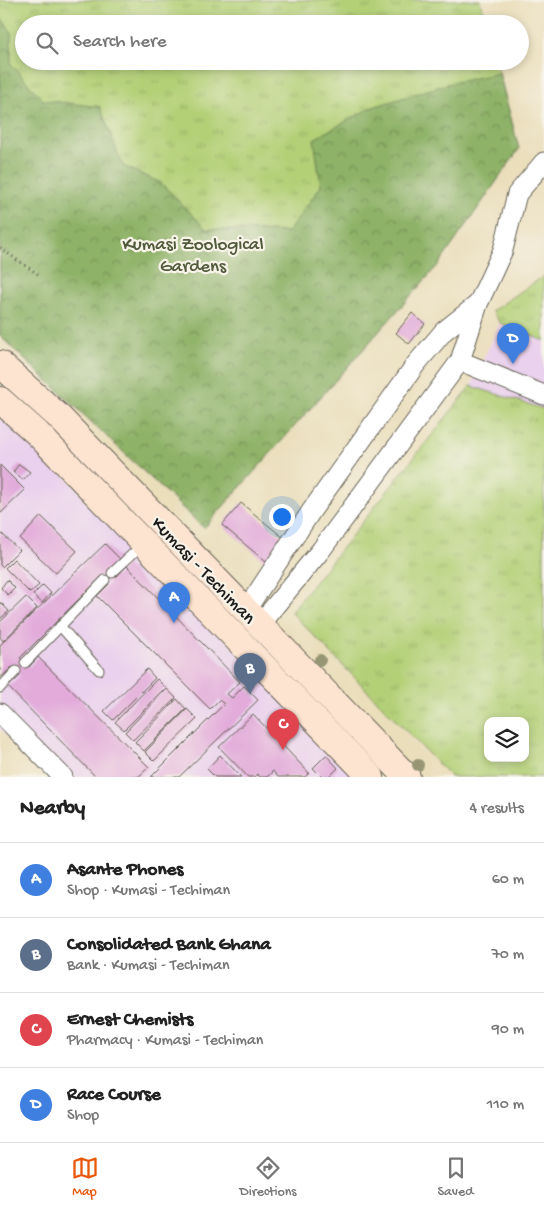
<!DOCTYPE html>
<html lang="en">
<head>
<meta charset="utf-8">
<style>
	:root { --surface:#fff; --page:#f2f2f2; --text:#222; --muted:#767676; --line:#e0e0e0; --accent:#ea580c }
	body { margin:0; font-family:"Gochi Hand",sans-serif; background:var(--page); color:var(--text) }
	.controls { position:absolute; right:15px; bottom:15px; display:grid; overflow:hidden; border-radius:10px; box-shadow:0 2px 8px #0003 }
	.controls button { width:45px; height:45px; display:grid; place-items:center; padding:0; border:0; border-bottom:1px solid var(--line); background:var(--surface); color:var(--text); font:25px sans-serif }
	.you { position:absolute; left:281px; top:516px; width:18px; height:18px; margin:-12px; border:4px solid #fff; border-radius:50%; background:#1a73e8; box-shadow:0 0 0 8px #1a73e833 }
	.badge { display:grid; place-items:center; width:32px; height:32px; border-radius:50%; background:var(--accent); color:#fff; font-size:16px; font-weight:700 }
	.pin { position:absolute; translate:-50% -41px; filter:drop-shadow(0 1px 2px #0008) }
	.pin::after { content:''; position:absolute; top:26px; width:18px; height:15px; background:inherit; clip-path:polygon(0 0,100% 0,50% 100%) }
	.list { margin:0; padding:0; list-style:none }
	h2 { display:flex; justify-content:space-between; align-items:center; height:65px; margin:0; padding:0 20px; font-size:21px }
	h2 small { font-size:16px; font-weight:400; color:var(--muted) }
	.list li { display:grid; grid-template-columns:32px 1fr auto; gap:15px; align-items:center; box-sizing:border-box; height:75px; padding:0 20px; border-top:1px solid var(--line) }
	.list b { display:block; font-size:19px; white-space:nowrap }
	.list p { margin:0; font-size:16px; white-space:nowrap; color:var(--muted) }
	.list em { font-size:16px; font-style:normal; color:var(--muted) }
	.icon { flex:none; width:28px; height:28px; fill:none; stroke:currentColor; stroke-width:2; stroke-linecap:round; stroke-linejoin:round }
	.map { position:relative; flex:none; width:544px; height:777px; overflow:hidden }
	.search { position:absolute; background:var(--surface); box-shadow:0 2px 8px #0003; left:15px; right:15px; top:15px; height:55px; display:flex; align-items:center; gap:12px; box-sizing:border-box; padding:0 18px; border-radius:28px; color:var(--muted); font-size:19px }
	.sheet { height:365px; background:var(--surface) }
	nav { display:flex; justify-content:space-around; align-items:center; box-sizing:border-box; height:70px; border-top:1px solid var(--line); background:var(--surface); font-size:14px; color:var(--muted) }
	nav a { display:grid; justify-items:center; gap:2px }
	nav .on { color:var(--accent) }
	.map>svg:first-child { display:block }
</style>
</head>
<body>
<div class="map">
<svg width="544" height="777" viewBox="0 0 544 777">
	<defs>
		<pattern id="grass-tufts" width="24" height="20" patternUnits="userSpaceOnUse" patternTransform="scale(1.25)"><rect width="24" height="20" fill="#b3d077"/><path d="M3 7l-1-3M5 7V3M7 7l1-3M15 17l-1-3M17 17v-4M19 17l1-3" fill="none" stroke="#99b266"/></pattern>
		<pattern id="forest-crowns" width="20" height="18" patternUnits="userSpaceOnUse" patternTransform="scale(1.25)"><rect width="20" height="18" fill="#8eb268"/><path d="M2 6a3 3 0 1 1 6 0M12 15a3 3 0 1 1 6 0" fill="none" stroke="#739055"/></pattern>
	</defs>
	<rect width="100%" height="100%" fill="#f7f3e8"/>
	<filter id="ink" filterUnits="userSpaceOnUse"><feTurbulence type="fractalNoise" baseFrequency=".02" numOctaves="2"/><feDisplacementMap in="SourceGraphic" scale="10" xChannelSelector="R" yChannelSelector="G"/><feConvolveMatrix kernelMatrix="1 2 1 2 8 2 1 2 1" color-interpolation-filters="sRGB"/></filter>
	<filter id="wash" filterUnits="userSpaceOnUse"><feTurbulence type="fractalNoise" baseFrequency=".0096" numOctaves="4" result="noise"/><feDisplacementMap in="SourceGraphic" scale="20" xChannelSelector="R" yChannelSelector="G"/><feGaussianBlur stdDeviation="1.12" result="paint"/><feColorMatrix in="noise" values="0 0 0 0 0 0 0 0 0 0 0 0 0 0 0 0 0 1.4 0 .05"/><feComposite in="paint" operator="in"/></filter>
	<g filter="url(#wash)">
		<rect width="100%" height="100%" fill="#eadebb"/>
		<g fill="#ead1ed">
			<path d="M500 323 544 341V409L471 386Z"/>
			<path d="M0 409 360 777H49L0 729Z"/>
		</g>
		<g fill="url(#grass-tufts)" stroke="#68764a" fill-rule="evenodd">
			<path d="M0 0H480L486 24H24V61H496L519 149 439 264 204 528 0 336Z"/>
			<path d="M544 276V341L500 323 492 311Z"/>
			<path d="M471 386 544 409V777H451L291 612ZM488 721H525V758H488Z"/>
		</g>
		<path fill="url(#forest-crowns)" stroke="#556742" d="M0 16 11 32V64L43 100 100 107 123 166 161 183 206 229 288 232 321 186 314 139 370 108 447 84 499 73 519 149 439 264 204 528 0 336Z"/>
		<g id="blocks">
			<g fill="#e2abda">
				<path d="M412 313 425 324 409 344 396 333Z"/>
				<path d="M19 464 30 472 23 480 13 472Z"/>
				<path d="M0 465 25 490 0 514Z"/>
				<path d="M241 503 285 539 266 562 222 525Z"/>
				<path d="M41 516 77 551 56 573 20 539Z"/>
				<path d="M0 532 19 550 2 567 0 565Z"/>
				<path d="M105 544 120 559 109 570 116 577 127 566 240 682 227 694 232 698 244 686 258 700 179 777H151L224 704 219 700 210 709 97 596 109 584 102 576 20 658 29 667 38 657 149 767 138 777H96L8 687 20 676 16 671 12 667 0 678V645Z"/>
				<path d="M14 559 39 585 30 593 5 568Z"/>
				<path d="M7 580 15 588 8 595 1 588Z"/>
				<path d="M43 585 51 593 42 603 33 595Z"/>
				<path d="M26 597 37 608 3 641 0 637V622Z"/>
				<path d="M0 602 9 611 0 619Z"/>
				<path d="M147 669 155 678 113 720 104 711Z"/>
				<path d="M157 679 166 688 124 730 115 722Z"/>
				<path d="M167 689 176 698 133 740 125 732Z"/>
				<path d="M177 699 186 709 144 751 135 742Z"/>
				<path d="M187 709 197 719 154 761 145 752Z"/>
				<path d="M253 714 309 773 305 777H278L273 771 267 777H260L257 774 254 777H248L219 747Z"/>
				<path d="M220 755 241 777H215L207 769Z"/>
				<path d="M326 755 338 768 329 777H322L313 768Z"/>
			</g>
		</g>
	</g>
	<g filter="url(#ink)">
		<use href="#blocks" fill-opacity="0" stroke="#646054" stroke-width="1"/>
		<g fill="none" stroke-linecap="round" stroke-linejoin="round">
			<defs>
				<g id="lane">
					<path d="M112 573 143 544"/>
					<path d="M60 626 99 670"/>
					<path d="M25 663 105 580"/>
					<path d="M0 688 16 671"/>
				</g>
				<g id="street">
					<path d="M460 361 544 395"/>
					<path d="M246 610 312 510 416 364 444 331 478 304"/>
					<path d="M260 624 321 550 460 361 478 304 503 250 517 194 544 162"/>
					<path d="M0 713 63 777"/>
				</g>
				<g id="secondary">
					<path d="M0 364 58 416 407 777"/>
					<path d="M0 400 37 433 371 777"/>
				</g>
			</defs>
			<use href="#lane" stroke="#646054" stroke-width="11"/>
			<use href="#street" stroke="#646054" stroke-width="21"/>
			<use href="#secondary" stroke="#646054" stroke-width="28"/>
			<path stroke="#646054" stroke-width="3" stroke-dasharray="1 4" stroke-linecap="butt" d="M0 248 39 275"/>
			<use href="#lane" stroke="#fff" stroke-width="9"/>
			<use href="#street" stroke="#fff" stroke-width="19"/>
			<use href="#secondary" stroke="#fde4d1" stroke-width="26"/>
		</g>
		<g fill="#969675">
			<circle cx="320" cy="660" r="6"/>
			<circle cx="418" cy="765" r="6"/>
		</g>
	</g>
	<g text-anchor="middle" stroke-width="4.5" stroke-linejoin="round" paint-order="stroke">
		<g font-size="19" fill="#515b3c" stroke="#f7f3e8">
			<text x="193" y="249">Kumasi Zoological<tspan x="193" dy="22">Gardens</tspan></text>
		</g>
		<g font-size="19" fill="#1c1c1c" stroke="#f7f3e8">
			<text transform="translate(205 569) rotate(46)" y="7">Kumasi - Techiman</text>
		</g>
	</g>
</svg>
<div class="controls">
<button><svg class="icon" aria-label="layers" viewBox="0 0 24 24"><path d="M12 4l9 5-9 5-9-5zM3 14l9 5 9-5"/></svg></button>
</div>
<div class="you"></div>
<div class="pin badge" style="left:174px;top:623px;background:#3f7fe0">A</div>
<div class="pin badge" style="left:250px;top:694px;background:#5c6f8a">B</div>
<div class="pin badge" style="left:283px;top:750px;background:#e0444e">C</div>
<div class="pin badge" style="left:513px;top:364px;background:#3f7fe0">D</div>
<div class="search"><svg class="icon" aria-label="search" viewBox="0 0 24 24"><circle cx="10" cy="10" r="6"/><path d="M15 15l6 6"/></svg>Search here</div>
</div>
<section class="sheet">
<h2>Nearby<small>4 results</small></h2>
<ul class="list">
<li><span class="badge" style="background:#3f7fe0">A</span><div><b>Asante Phones</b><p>Shop · Kumasi - Techiman</p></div><em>60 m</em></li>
<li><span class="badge" style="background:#5c6f8a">B</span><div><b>Consolidated Bank Ghana</b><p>Bank · Kumasi - Techiman</p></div><em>70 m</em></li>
<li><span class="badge" style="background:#e0444e">C</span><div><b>Ernest Chemists</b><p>Pharmacy · Kumasi - Techiman</p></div><em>90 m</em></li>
<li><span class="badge" style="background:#3f7fe0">D</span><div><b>Race Course</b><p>Shop</p></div><em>110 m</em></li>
</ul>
</section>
<nav>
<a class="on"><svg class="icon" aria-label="map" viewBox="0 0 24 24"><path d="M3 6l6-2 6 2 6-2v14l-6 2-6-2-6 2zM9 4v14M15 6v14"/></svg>Map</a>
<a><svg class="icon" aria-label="directions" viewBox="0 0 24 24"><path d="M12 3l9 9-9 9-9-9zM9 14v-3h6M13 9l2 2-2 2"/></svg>Directions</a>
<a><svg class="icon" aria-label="saved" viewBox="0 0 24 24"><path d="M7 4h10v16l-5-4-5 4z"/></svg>Saved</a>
</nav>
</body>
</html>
